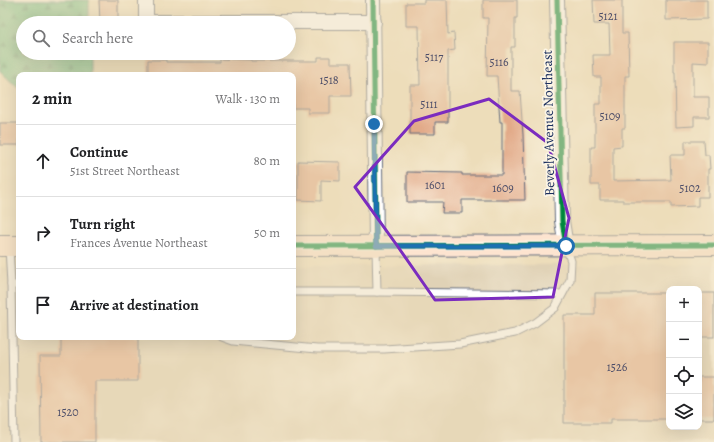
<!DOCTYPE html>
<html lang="en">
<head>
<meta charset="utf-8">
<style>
	:root { --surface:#fff; --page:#f2f2f2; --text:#202124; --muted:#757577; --line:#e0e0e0 }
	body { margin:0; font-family:Alegreya,serif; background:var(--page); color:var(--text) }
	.controls { position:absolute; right:12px; bottom:12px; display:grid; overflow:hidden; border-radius:8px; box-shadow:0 4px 16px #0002 }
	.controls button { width:36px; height:36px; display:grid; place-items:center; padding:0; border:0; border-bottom:1px solid var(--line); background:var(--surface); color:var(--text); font:20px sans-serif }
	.stop { position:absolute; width:12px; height:12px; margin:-9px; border:3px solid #1f6fb2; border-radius:50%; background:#fff }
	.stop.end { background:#1f6fb2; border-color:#fff; box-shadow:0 1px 4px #0008 }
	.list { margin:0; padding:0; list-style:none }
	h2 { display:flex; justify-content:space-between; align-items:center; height:52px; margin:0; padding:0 16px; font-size:17px }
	h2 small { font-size:13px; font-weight:400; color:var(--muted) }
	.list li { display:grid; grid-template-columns:26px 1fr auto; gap:12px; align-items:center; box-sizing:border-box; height:72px; padding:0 16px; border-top:1px solid var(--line) }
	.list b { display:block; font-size:15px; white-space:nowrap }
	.list p { margin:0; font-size:13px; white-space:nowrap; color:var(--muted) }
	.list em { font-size:13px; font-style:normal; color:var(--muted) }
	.icon { flex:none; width:22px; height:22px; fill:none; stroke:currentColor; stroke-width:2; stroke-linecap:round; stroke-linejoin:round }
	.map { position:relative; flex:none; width:714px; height:442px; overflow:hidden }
	.search { position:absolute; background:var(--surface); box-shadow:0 4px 16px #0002; left:16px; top:16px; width:280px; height:44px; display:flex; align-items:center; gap:10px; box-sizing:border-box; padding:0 14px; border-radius:22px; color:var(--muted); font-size:15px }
	.panel { position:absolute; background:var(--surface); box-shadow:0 4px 16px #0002; left:16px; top:72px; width:280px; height:268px; border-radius:8px }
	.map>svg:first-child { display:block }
</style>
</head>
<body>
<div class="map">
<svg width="714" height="442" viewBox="0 0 714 442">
	<defs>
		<pattern id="forest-firs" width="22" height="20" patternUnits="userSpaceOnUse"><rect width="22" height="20" fill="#6dbd88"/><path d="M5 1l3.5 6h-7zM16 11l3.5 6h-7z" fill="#599a72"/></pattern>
	</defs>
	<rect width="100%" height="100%" fill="#fcf5e5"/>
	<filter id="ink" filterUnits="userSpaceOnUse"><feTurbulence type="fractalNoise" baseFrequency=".025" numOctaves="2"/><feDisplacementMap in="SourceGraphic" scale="8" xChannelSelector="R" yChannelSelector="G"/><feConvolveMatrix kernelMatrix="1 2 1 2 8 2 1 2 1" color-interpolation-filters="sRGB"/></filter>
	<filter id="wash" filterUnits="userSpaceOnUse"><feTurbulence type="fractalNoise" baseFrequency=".012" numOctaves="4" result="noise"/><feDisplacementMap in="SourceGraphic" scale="16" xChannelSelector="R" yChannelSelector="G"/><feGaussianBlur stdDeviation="0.9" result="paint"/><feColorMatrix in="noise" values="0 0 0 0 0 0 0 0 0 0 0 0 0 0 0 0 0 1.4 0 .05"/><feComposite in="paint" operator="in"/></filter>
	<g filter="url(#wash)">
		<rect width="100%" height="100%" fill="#edddba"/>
		<path fill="#e0d2b6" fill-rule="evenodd" d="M714 264V442H0V267H19V337H293V266ZM669 289H699V427H669Z"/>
		<path fill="url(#forest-firs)" stroke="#447673" d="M0 0H89V23H23V53H90V75H19V89L0 71Z"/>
		<g id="blocks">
			<g fill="#e2aa89">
				<path d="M99 0H118V23H100Z"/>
				<path d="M424 0H447L448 34 454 33 455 50 448 51V122H435V134H410V85H420L419 26H406V3H424Z"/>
				<path d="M483 0H517V18H515V47H511V91H520L523 135 525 200H462V213H442L443 202H407V172L462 173V175H502V122H500L497 76H487L488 18H483Z"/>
				<path d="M593 0H622V33H628L629 76H625V128H622V146L613 147V181L671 180 670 155H685V141H704L705 155H709L710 169H708V197H698V206L671 207V202H623V200H600V185H591V147H595V104H601V77H594L593 55H610L609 24H594Z"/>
				<path d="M666 0H707V19L666 20Z"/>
				<path d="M674 42H708V63L693 62V97H709V117H694V126L676 127 675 72H674Z"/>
				<path d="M318 57H330V63H350L351 96H330V113H308V108H293V75H148V60H166V62H220V59L251 60V61H318Z"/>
				<rect x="0" y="123" width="19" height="22"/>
				<path d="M298 161 340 162V181L321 180V201L298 200Z"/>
				<path d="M595 293H669V419H611V423H564V315H595Z"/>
				<rect x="699" y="293" width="15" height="44"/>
				<path d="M61 337H138V381H95V442H41L40 356H61Z"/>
				<rect x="699" y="377" width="15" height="42"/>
			</g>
		</g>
	</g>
	<g filter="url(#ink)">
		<use href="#blocks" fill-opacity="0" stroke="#646c7e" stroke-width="1"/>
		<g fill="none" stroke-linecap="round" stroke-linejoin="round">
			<defs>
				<g id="lane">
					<path d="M9 246 11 285 14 442"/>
					<path d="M376 248 377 292"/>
					<path d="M11 285H19"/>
					<path d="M293 292H377L562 294"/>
					<path d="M222 337 233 341 317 349H384L460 344 515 333 535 323 555 308 570 280 571 261 566 247"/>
				</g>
				<g id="street">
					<path d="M373 0 376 246"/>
					<path d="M557 0 562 221 566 246"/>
					<path d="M146 22H374"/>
					<path d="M146 23V0"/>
				</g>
				<g id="secondary">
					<path d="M0 246H19"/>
					<path d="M293 246 714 245"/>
				</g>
			</defs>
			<use href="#lane" stroke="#646c7e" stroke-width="9"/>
			<use href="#street" stroke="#646c7e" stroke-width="16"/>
			<use href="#secondary" stroke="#646c7e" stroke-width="22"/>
			<use href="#lane" stroke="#fff" stroke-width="7"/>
			<use href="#street" stroke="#fff" stroke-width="14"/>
			<use href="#secondary" stroke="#fde4d0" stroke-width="20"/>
			<defs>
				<g id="cycleway">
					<path d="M373 0 376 246"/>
					<path d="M557 0 562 221 566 246"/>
					<path d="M293 246 714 245"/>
				</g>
			</defs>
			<use href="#cycleway" stroke="#fcf5e5" stroke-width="8"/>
			<use href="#cycleway" stroke="#00873e" stroke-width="5"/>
		</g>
	</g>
	<g fill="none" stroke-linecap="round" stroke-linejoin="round" filter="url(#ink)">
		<path stroke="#1f6fb2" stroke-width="5" d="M374 124 376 246H566"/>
	</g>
	<path d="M0 0H714V442H0ZM489 99 548 143 569 218 553 297 435 300 396 244 355 187 414 121Z" fill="#edddba" fill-opacity=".55" fill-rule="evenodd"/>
	<path fill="none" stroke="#7b2cbf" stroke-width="3" stroke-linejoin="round" d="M489 99 548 143 569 218 553 297 435 300 396 244 355 187 414 121Z"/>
	<g text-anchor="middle" stroke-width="3.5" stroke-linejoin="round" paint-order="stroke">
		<g font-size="12" fill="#4d4e69">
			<text x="608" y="20">5121</text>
			<text x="434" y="61">5117</text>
			<text x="499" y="66">5116</text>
			<text x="329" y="84">1518</text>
			<text x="429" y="108">5111</text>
			<text x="610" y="120">5109</text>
			<text x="435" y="189">1601</text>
			<text x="503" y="192">1609</text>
			<text x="690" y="192">5102</text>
			<text x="617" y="371">1526</text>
			<text x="68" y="416">1520</text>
		</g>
		<g font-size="14" fill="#1b2f5e" stroke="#fcf5e5">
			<text transform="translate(548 123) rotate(-91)" y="5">Beverly Avenue Northeast</text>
		</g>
	</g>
</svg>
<div class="controls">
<button>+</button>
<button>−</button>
<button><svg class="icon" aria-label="locate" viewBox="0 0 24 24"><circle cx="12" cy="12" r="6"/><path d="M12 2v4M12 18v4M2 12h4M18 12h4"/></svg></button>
<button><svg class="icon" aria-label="layers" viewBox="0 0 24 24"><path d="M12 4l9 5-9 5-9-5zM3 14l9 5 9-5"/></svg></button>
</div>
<div class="stop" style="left:566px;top:246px"></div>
<div class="stop end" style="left:374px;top:124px"></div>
<div class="search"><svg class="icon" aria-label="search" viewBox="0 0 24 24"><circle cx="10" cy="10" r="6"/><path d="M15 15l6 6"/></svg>Search here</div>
<section class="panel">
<h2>2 min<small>Walk · 130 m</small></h2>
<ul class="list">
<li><svg class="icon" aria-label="ahead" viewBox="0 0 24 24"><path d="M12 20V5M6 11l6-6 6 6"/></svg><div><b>Continue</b><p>51st Street Northeast</p></div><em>80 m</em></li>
<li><svg class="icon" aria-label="right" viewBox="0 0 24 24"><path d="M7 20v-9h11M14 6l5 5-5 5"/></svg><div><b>Turn right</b><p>Frances Avenue Northeast</p></div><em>50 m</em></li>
<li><svg class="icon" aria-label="arrive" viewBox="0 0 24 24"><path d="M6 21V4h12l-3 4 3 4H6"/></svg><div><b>Arrive at destination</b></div></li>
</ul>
</section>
</div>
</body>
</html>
